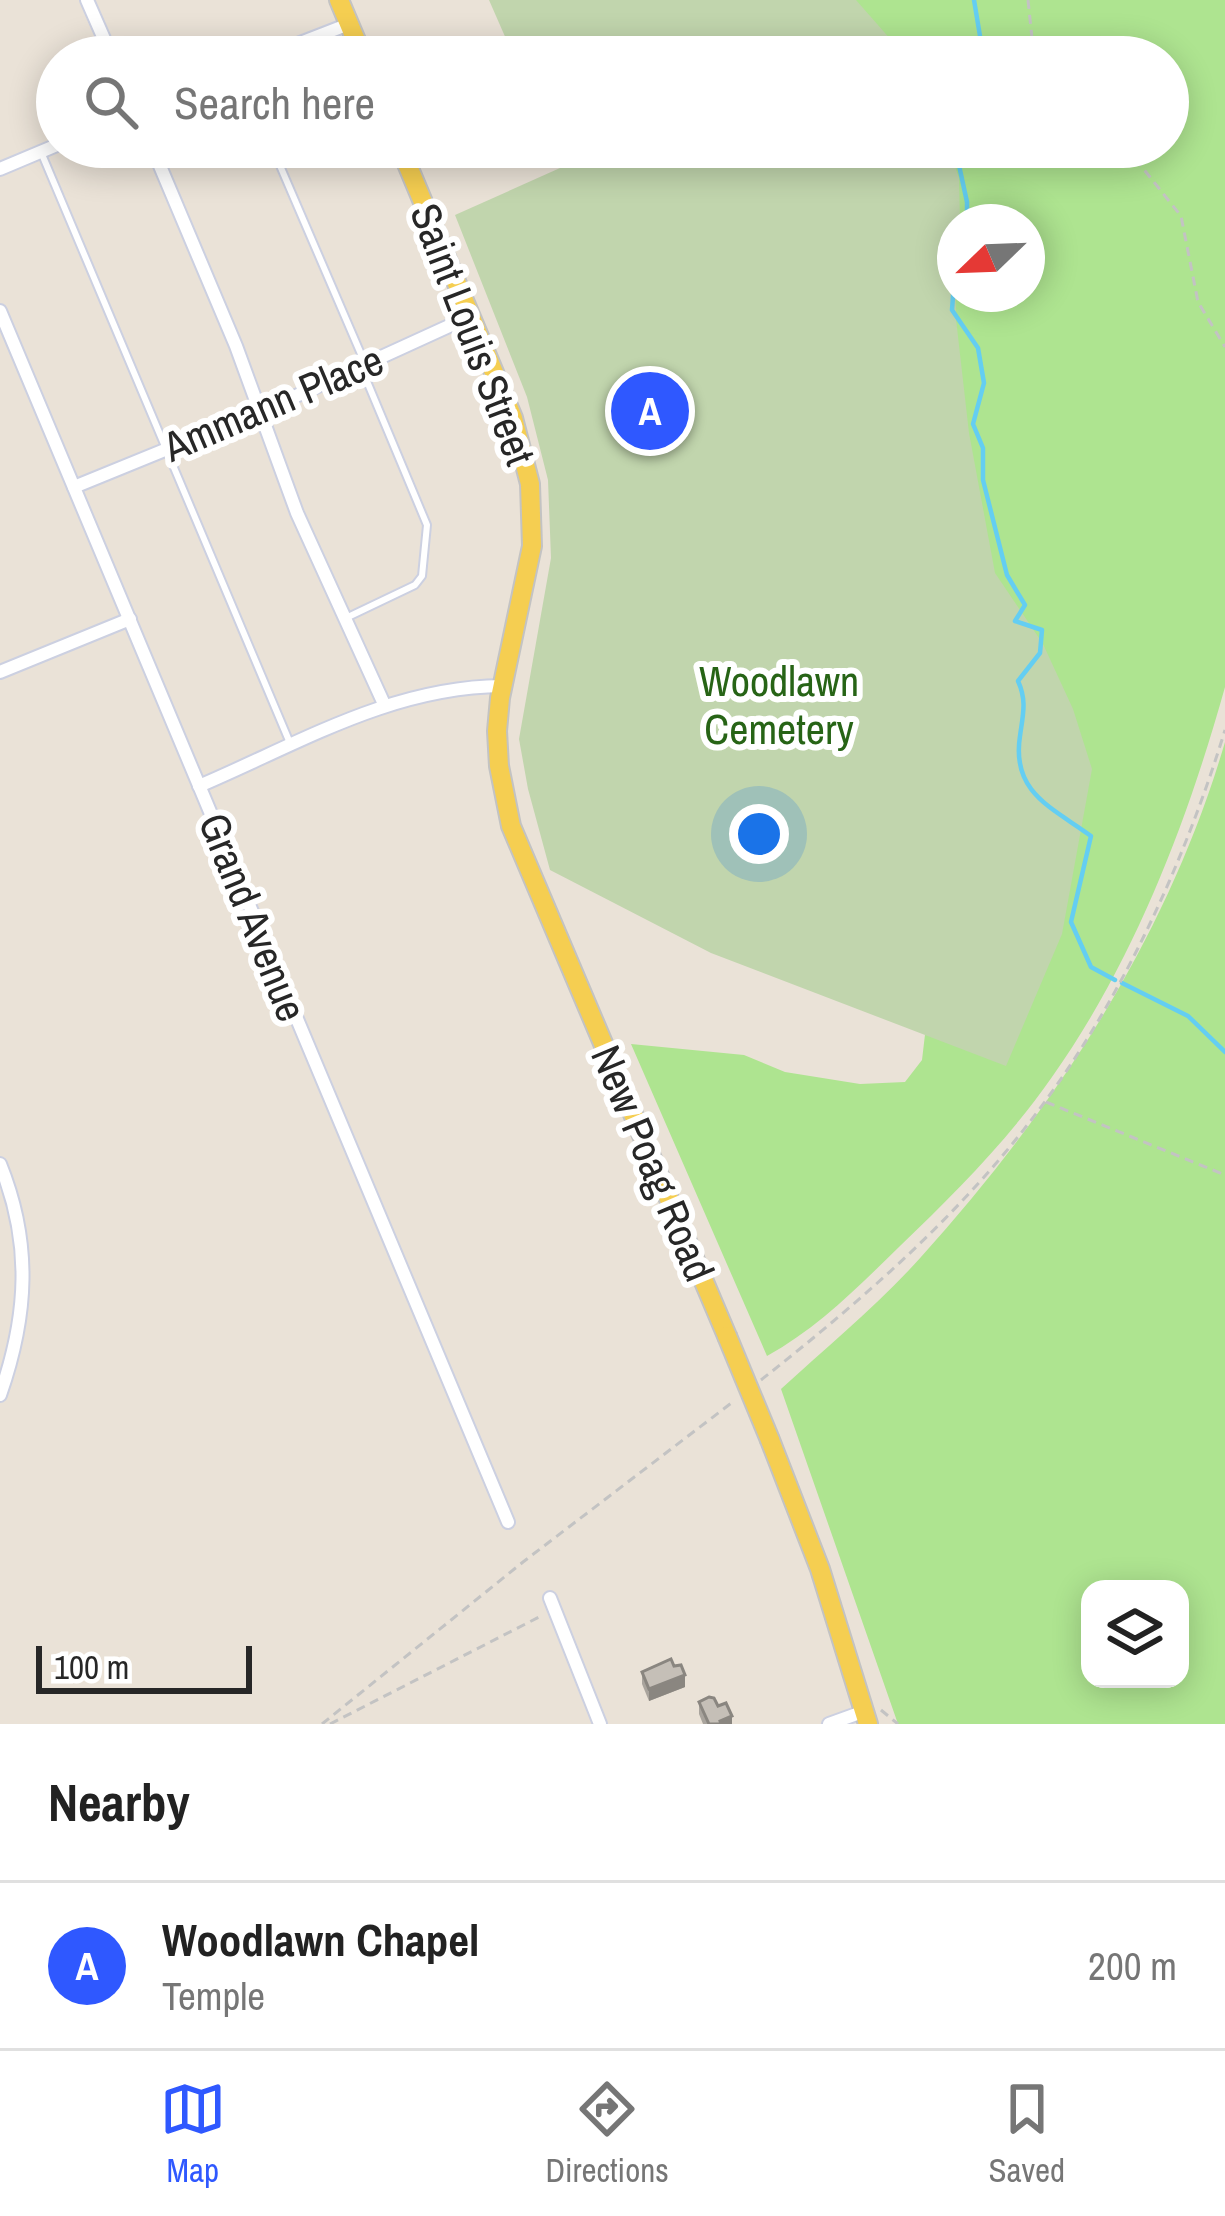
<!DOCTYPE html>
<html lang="en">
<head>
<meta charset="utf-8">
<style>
	:root { --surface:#fff; --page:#f6f6f6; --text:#222; --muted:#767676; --line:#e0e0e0; --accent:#2f58ff }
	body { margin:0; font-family:"Archivo Narrow",sans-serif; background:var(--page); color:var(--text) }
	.controls { position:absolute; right:36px; bottom:36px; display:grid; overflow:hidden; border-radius:24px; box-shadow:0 6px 30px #0003 }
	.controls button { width:108px; height:108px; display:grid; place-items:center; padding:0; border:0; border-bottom:3px solid var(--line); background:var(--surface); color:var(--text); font:60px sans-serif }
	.compass { position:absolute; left:937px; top:204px; width:108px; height:108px; border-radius:50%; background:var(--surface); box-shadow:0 6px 30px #0003; rotate:247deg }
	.scale { position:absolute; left:36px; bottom:30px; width:216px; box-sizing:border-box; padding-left:12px; border:6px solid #272727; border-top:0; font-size:33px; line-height:42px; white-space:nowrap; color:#272727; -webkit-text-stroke:9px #fff; paint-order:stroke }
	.you { position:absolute; left:759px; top:834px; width:42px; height:42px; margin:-30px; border:9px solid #fff; border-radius:50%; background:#1a73e8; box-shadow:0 0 0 18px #1a73e833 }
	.badge { display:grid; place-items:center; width:78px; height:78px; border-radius:50%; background:var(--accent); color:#fff; font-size:39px; font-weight:700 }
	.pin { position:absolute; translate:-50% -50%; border:6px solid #fff; box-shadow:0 3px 12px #0006 }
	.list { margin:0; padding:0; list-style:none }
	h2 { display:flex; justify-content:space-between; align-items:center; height:156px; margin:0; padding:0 48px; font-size:51px }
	h2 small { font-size:39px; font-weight:400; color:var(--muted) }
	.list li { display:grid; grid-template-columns:78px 1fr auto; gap:36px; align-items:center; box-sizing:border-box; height:168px; padding:0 48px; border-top:3px solid var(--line) }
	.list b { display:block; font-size:45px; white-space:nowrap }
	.list p { margin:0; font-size:39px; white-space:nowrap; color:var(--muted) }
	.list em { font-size:39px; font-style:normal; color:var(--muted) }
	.icon { flex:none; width:66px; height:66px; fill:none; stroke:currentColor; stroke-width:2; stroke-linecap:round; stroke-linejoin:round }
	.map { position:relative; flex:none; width:1225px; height:1724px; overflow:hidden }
	.search { position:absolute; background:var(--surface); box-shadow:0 6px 30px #0003; left:36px; right:36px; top:36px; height:132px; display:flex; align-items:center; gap:30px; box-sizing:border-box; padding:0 42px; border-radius:66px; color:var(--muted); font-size:45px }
	.sheet { height:324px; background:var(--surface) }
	nav { display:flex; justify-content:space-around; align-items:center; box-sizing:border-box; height:168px; border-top:3px solid var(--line); background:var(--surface); font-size:33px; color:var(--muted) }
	nav a { display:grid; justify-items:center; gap:6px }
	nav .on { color:var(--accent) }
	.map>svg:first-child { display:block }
</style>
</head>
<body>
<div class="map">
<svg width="1225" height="1724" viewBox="0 0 1225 1724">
	<rect width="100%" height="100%" fill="#eae2d7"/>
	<g fill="#aee490" fill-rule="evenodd">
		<path d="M736 0H1225V687C1187 823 1134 961 1052 1077 1009 1139 954 1194 900 1246 859 1286 818 1328 767 1356L631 1044 744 1055 785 1072 860 1084 905 1082 922 1060 926 1026 902 147H1168V57H846ZM955 222H1027V294H955Z"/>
		<path d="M1225 742V1724H898L781 1389C828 1346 879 1304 921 1257 1056 1107 1168 937 1225 742ZM1090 1589H1180V1679H1090Z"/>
	</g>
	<g fill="#c1d5ad">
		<path d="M489 0H856L906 57H514Z"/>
		<path d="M552 147H948L959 178 960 222H955L956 319 969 433 995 573 1043 644 1073 709 1092 769 1062 934 1006 1066 711 953 550 870 528 789 519 739 551 558 548 480 527 397 455 215 560 168Z"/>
	</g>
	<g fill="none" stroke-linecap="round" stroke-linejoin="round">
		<g stroke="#64cef2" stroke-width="4.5">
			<path d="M972 57 981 42 974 0"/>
			<path d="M955 147 967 202V222"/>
			<path d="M955 268 952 310 978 348 984 383 973 424 983 448V480L1007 575 1025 605 1015 621 1042 630 1040 653 1018 681C1027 701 1023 714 1020 736 1011 793 1053 808 1091 836L1071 922 1091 967 1115 980"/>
			<path d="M1122 983 1188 1016 1225 1052"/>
		</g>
		<defs>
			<g id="service">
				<path d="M272 147 364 361"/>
				<path d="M41 152 290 743"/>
				<path d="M348 617 415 585 422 576 427 525 361 367"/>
			</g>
			<g id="minor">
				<path d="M87 0 112 57"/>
				<path d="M264 57 349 24"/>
				<path d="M152 147 236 346 297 513 384 704"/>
				<path d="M0 169 57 145"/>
				<path d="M0 311 508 1522"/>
				<path d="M74 487 285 401 471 316"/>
				<path d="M0 672 130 619"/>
				<path d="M199 786C300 743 391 687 502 686"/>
				<path d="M0 1164C32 1243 28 1315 0 1395"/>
				<path d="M550 1598 600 1724"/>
				<path d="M829 1724 865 1711"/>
			</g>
			<g id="primary">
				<path d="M339 0 363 57"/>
				<path d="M400 147 513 418 530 484 532 546 500 698 497 731 499 766 511 826 727 1336"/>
				<path d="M770 1440 820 1569 868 1724"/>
			</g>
		</defs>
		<use href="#service" stroke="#ccd0e1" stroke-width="10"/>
		<use href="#minor" stroke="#ccd0e1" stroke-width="16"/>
		<use href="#primary" stroke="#c3c3c3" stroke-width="22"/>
		<g stroke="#c3c3c3" stroke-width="3" stroke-dasharray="9 6" stroke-linecap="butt">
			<path d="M1028 0 1034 57"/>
			<path d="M1126 147 1181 216 1198 302 1225 347"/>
			<path d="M1046 1102 1225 1175"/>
			<path d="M761 1380C856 1305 950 1224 1025 1128 1116 1012 1182 870 1225 730"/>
			<path d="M881 1710 898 1724"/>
			<path d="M322 1724 523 1562 734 1401"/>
			<path d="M330 1724 543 1615"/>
		</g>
		<use href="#service" stroke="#fff" stroke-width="6"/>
		<use href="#minor" stroke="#fff" stroke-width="12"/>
		<use href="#primary" stroke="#f5ce51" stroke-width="18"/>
		<defs>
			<path id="primary-bridge" d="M727 1336 770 1440"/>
		</defs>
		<use href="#primary-bridge" stroke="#c3c3c3" stroke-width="22" stroke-linecap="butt"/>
		<use href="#primary-bridge" stroke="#f5ce51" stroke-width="18"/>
	</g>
	<g fill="#a9a49d">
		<path d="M639 396 662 414 645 421 639 408Z"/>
		<path d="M642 1672 685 1687 649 1701 642 1684Z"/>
		<path d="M699 1702 718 1706 732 1724H703L699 1714Z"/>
	</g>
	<g fill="#8a8680">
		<path d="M662 402V414L645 421V409Z"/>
		<path d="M685 1675V1687L649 1701V1689Z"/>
		<path d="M732 1716V1724H720V1721Z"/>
	</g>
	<g fill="#c5bfb7" stroke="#8a8680" stroke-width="3">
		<path d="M656 389 662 402 645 409 639 396Z"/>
		<path d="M671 1659 674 1666 681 1665 685 1675 649 1689 642 1672Z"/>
		<path d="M709 1697 714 1698 718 1706 726 1703 732 1716 720 1721 721 1724H709L699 1702Z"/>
	</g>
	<g text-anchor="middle" stroke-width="12" stroke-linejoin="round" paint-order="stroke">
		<g font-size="42" fill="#272727" stroke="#fff">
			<text transform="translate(473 334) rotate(69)" y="15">Saint Louis Street</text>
			<text transform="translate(273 403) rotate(-23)" y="15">Ammann Place</text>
			<text transform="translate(253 917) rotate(68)" y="15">Grand Avenue</text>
			<text transform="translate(653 1163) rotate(67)" y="15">New Poag Road</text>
		</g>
		<g font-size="42" fill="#276416" stroke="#fff">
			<text x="779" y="696">Woodlawn<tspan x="779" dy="48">Cemetery</tspan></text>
		</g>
	</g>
</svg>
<div class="controls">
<button><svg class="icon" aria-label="layers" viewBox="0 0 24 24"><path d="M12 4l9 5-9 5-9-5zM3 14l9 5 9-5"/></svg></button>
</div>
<svg class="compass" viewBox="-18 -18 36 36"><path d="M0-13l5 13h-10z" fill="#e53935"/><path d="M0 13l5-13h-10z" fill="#767676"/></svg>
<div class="scale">100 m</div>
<div class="you"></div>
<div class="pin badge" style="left:650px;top:411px">A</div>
<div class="search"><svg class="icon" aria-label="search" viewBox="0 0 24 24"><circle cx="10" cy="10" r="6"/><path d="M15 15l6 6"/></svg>Search here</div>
</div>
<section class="sheet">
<h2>Nearby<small></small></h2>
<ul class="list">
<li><span class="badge">A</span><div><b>Woodlawn Chapel</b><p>Temple</p></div><em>200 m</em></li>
</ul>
</section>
<nav>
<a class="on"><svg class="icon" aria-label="map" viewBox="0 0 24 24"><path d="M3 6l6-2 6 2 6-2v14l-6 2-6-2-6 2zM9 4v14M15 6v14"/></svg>Map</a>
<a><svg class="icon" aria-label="directions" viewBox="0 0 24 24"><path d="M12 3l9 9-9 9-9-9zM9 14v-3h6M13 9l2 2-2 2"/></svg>Directions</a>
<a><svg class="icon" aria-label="saved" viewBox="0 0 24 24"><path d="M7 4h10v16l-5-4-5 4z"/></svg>Saved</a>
</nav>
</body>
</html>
